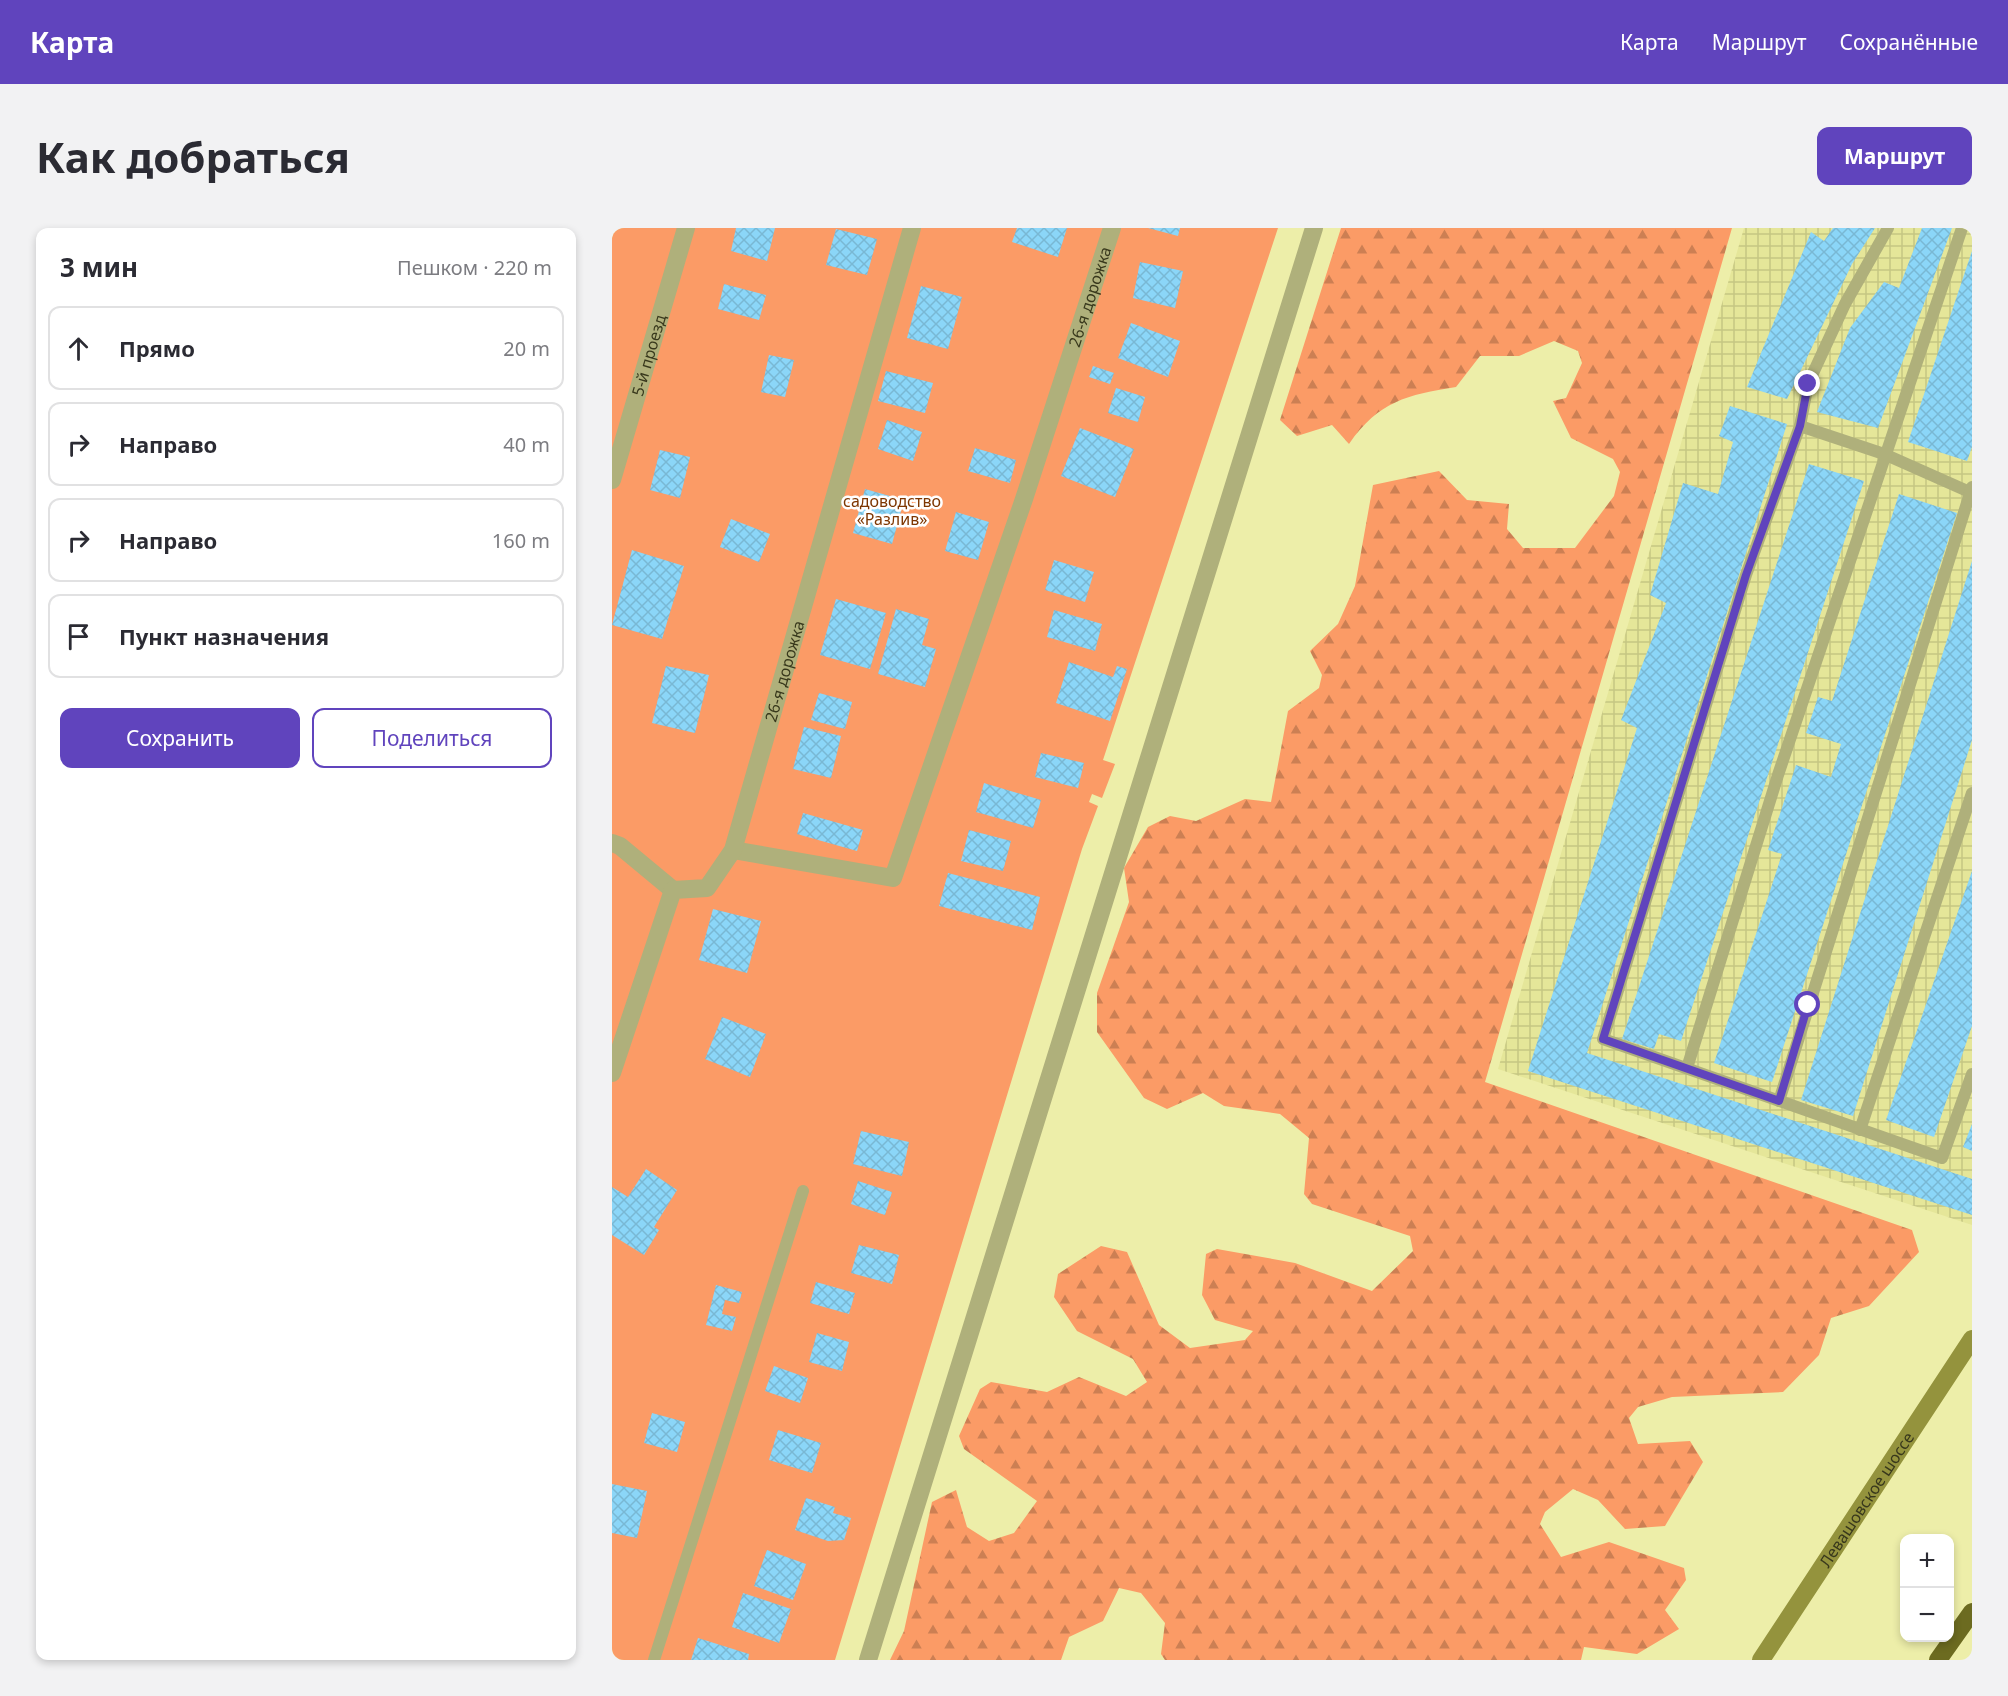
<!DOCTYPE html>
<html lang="ru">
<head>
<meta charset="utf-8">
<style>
	:root { --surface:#fff; --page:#f2f2f3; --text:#2b2b33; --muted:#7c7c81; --line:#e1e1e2; --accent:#6044bd }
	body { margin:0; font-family:"Noto Sans",sans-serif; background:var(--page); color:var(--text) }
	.controls { position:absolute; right:18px; bottom:18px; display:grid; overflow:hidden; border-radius:12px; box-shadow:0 3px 9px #0003 }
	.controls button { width:54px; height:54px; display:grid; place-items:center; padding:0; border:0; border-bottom:2px solid var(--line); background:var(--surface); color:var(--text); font:30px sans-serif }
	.stop { position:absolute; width:18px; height:18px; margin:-14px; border:4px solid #6044bd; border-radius:50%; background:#fff }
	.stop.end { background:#6044bd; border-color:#fff; box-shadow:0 2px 6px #0008 }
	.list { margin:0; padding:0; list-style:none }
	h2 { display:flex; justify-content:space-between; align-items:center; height:78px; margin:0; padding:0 24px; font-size:26px }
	h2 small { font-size:20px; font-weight:400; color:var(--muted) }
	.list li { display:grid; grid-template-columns:39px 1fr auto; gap:18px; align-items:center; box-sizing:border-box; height:84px; margin:0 12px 12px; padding:0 12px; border:2px solid var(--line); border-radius:12px }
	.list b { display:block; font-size:22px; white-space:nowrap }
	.list em { font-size:20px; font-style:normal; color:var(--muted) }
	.actions { display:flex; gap:12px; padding:18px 24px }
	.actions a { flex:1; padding:14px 0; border:2px solid var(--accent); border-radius:12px; text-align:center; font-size:21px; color:var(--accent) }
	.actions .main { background:var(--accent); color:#fff }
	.icon { flex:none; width:33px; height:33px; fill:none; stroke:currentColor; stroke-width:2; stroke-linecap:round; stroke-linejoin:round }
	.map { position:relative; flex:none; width:1360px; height:1432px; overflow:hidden; border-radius:12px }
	header { display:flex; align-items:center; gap:36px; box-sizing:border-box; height:84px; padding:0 30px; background:var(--accent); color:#fff }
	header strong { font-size:28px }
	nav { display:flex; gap:33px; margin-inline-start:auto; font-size:21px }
	.intro { display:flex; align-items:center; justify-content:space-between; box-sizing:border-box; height:144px; padding:0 36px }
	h1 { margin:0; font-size:42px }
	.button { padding:15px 27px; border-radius:12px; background:var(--accent); color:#fff; font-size:21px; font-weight:700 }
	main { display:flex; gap:36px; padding:0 36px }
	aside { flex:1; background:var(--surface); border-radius:12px; box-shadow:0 3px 9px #0003 }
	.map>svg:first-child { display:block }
</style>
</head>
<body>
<header>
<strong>Карта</strong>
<nav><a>Карта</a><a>Маршрут</a><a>Сохранённые</a></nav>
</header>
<div class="intro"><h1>Как добраться</h1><a class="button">Маршрут</a></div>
<main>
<aside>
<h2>3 мин<small>Пешком · 220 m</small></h2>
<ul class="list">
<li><svg class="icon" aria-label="ahead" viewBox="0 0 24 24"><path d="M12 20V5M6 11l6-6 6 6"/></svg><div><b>Прямо</b></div><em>20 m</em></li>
<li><svg class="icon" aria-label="right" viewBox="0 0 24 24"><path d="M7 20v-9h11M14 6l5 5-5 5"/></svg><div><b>Направо</b></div><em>40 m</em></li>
<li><svg class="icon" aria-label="right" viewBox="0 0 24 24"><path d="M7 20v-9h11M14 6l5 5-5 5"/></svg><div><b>Направо</b></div><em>160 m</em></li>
<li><svg class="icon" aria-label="arrive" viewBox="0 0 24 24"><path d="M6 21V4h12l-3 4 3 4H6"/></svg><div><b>Пункт назначения</b></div></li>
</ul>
<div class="actions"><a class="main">Сохранить</a><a>Поделиться</a></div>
</aside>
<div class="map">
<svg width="1360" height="1432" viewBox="0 0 1360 1432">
	<defs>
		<pattern id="industrial-grid" width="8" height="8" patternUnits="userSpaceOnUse" patternTransform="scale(1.5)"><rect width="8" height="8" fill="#e5e699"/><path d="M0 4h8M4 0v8" fill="none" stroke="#c5c683"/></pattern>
		<pattern id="forest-firs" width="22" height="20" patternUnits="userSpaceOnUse" patternTransform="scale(1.5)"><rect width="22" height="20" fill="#fb9b66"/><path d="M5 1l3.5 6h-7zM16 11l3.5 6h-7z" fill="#cc7f53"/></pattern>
		<pattern id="building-cross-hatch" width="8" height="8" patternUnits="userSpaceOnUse" patternTransform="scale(1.5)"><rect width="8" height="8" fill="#8bd6f8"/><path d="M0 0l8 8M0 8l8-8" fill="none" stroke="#79b8d4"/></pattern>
	</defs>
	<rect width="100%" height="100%" fill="#edeea9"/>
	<path fill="url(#industrial-grid)" d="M1132 0H1360V997L886 841Z"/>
	<path fill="url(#forest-firs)" d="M729 0H1120L873 854 1300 1002 1307 1024 1257 1078 1219 1090 1207 1127 1171 1164 1060 1169 1026 1179 1017 1190 1026 1216 1078 1213 1091 1234 1053 1298 1013 1301 986 1272 961 1261 933 1284 928 1296 949 1329 997 1314 1072 1340 1074 1352 1053 1382 1067 1401 1025 1426 972 1419 969 1432H553L549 1426 553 1395 529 1365 507 1360 491 1393 457 1409 449 1432H278L292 1403 320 1274 344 1262 355 1299 377 1313 402 1305 425 1273 352 1221 347 1208 368 1161 379 1154 435 1164 467 1149 514 1168 535 1154 521 1131 465 1103 442 1069 446 1046 489 1018 515 1024 547 1097 578 1120 633 1112 641 1103 603 1092 590 1067 594 1026 605 1021 683 1035 760 1063 801 1023 798 1008 700 976 692 966 697 910 668 886 612 878 591 865 555 881 532 870 485 804V765L517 674 512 640 536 599 558 588 584 593 633 571 659 574 676 483 707 460 710 447 698 423 726 396 743 358 761 257 827 243 855 272 897 276 895 301 911 320H963L1002 268 1008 244 1001 231 959 210 941 173 954 170 970 135 966 123 942 113 907 128H868L844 159C795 167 767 173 737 216L720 197 685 208 668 192Z"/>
	<path fill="#fb9b66" d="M0 0H666L491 532 503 536 490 570 480 566 477 574 486 578 470 621 223 1432H0Z"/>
	<g fill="url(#building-cross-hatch)">
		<path d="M124 0H163L155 33 119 23Z"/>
		<path d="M405 0H455L446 29 400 14Z"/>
		<path d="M536 0H568L566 8Z"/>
		<path d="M1221 0H1263L1240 36 1175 171 1135 159 1199 4 1212 13Z"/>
		<path d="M1310 0H1340L1266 200 1205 184 1238 100 1272 54 1287 60Z"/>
		<path d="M224 1 265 11 255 47 214 37Z"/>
		<path d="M1360 23V219L1355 233 1296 214Z"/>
		<path d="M528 34 571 43 563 80 521 70Z"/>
		<path d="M112 56 154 67 147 92 106 81Z"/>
		<path d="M309 58 350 69 336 121 295 110Z"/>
		<path d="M519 95 568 113 556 149 506 130Z"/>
		<path d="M157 127 182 132 173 169 149 164Z"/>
		<path d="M481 138 502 145 498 156 477 149Z"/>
		<path d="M274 143 321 155 313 185 266 173Z"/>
		<path d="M504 160 533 169 526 194 496 185Z"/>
		<path d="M1118 178 1175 196 975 825 1360 951V987L916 843 1025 500 1009 492 1054 375 1038 367 1071 255 1106 266 1121 214 1107 208Z"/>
		<path d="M275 192 310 204 301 233 266 221Z"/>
		<path d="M468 200 522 221 503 269 449 248Z"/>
		<path d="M363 220 404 232 398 255 356 243Z"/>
		<path d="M48 222 78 229 68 270 38 262Z"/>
		<path d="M1197 236 1252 253 1069 813 1047 806 1042 821 1010 811Z"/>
		<path d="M253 261 292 272 280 316 241 305Z"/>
		<path d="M1287 266 1345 285 1160 854 1102 835 1170 626 1156 622 1184 537 1219 549 1229 516 1194 505 1206 469 1220 473Z"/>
		<path d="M344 284 377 294 366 332 333 323Z"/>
		<path d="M119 291 158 306 147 334 108 319Z"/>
		<path d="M20 322 72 338 50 411 0 397Z"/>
		<path d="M442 332 482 344 473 374 433 362Z"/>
		<path d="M1360 333V512L1241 888 1189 872Z"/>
		<path d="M224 371 274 385 258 441 208 427Z"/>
		<path d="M284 381 317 391 310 417 324 421 313 459 266 446Z"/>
		<path d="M442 382 490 396 483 423 435 409Z"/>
		<path d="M457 434 501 449 505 438 515 441 498 493 444 475Z"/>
		<path d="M54 438 97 447 83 505 40 495Z"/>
		<path d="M207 465 240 474 233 501 199 492Z"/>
		<path d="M192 499 229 508 219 550 181 541Z"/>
		<path d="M429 525 472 535 466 560 423 549Z"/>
		<path d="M372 555 429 572 421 600 364 584Z"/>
		<path d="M191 585 251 602 245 623 185 606Z"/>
		<path d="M357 602 399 613 391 643 349 633Z"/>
		<path d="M1360 643V798L1322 909 1274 892Z"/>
		<path d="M336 645 428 669 420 702 327 678Z"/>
		<path d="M101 681 149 693 135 745 87 732Z"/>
		<path d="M110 789 154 806 138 849 93 831Z"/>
		<path d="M1360 896V923L1351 919Z"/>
		<path d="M249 903 297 914 290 948 241 936Z"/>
		<path d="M34 941 65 962 42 999 47 1002 32 1027 0 1007V959L16 969Z"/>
		<path d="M246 953 280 964 273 987 239 976Z"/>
		<path d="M247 1017 287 1027 280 1056 239 1045Z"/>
		<path d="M204 1054 243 1065 237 1086 198 1075Z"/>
		<path d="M104 1057 130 1064 127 1075 113 1072 110 1086 124 1089 120 1103 94 1097Z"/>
		<path d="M205 1105 237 1114 230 1143 197 1134Z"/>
		<path d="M162 1138 196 1150 188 1175 153 1163Z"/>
		<path d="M40 1185 73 1194 65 1224 32 1215Z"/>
		<path d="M166 1202 209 1215 200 1245 157 1232Z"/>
		<path d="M0 1256 35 1263 25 1310 0 1305Z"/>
		<path d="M194 1270 223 1279 221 1285 239 1290 232 1312 216 1313 183 1302Z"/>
		<path d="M155 1322 194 1336 181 1372 142 1358Z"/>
		<path d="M131 1365 179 1381 167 1415 120 1399Z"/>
		<path d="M86 1410 137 1426 136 1432H79Z"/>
	</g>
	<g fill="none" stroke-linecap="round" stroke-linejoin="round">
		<g stroke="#afb07b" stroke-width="12">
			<path d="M1188 198 1196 156 1233 76 1276 0"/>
			<path d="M1360 265 1272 226 1188 198 1134 347 991 811 1330 930 1360 846"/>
			<path d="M1075 840 1166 547 1350 0"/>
			<path d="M1167 873 1360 259"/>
			<path d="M1248 902 1360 565"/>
			<path d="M42 1432 191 963"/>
		</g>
		<g stroke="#afb07b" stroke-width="18">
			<path id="s1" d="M0 252 74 0"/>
			<path d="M0 615 8 618 61 662"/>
			<path id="s2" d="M121 622 281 650 412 271 500 0"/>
			<path id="s3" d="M0 845 61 662 95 660 121 622 300 0"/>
			<path d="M256 1432 702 0"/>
		</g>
		<path stroke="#94933d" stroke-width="18" id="s4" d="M1149 1432 1360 1111"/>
		<path stroke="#6c6b20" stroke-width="18" d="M1326 1432 1360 1384"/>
	</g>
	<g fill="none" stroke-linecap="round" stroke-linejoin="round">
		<path stroke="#6044bd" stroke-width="8" d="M1196 156 1188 198 1134 347 991 811 1167 873 1196 777"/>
	</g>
	<g text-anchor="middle" stroke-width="5" stroke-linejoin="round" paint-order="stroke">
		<g font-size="16" fill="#38381c" stroke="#fff">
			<text dy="6" stroke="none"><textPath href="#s2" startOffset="776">26-я дорожка</textPath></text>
			<text dy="6" stroke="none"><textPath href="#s1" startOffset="130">5-й проезд</textPath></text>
			<text dy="6" stroke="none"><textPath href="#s3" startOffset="459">26-я дорожка</textPath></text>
			<text dy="6" stroke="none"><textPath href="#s4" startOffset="192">Левашовское шоссе</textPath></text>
		</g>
		<g font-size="16" fill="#7d3601" stroke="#fff">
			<text x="280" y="279">садоводство<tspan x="280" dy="18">«Разлив»</tspan></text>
		</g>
	</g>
</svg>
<div class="controls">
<button>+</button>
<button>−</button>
</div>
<div class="stop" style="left:1196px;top:777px"></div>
<div class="stop end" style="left:1196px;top:156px"></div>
</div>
</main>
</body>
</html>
